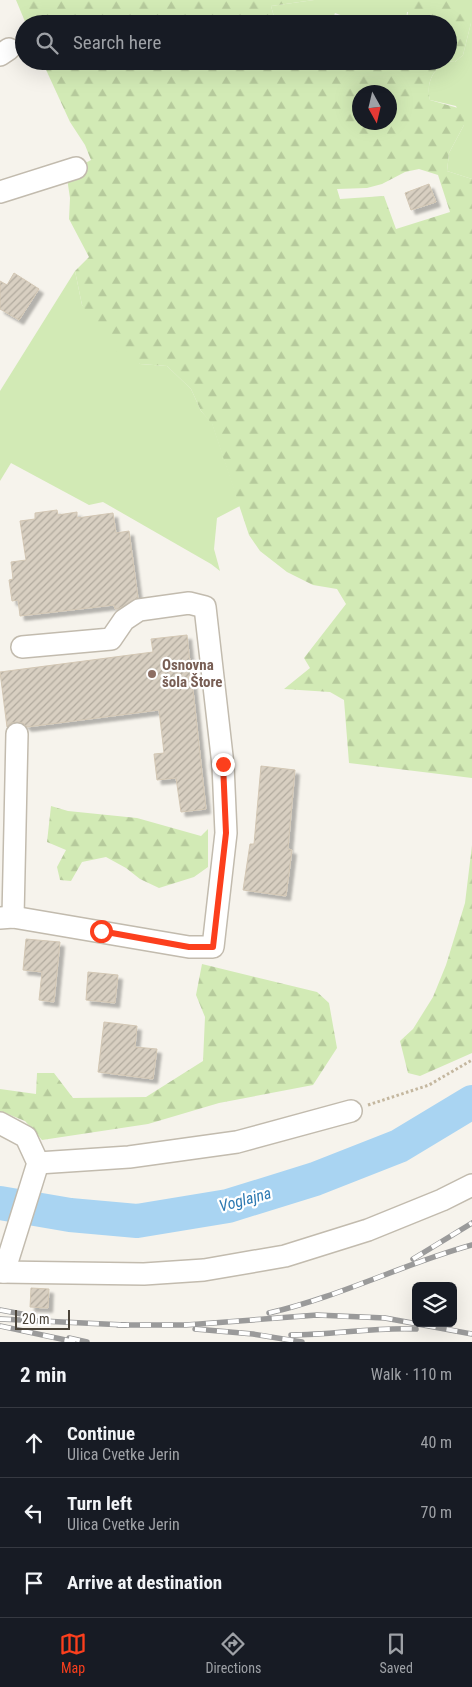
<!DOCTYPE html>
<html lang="en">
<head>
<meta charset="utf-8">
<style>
	:root { --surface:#171b24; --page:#20242c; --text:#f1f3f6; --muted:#9ea1a6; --line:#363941; --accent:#fc3f1d }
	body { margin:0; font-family:"Roboto Condensed",sans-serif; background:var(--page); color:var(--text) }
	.controls { position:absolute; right:15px; bottom:15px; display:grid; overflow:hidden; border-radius:8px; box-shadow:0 5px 20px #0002 }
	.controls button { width:45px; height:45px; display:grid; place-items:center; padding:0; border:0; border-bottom:1px solid var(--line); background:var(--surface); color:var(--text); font:25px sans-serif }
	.compass { position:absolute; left:352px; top:85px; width:45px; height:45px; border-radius:50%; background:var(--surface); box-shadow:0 5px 20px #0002; rotate:172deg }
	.scale { position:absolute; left:15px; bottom:12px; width:55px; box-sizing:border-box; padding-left:5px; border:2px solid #4b4439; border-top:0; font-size:14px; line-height:18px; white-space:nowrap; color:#4b4439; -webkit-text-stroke:4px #fff; paint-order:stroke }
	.stop { position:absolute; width:15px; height:15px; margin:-11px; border:4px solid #fc3f1d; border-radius:50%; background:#fff }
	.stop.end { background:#fc3f1d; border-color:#fff; box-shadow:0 1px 5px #0008 }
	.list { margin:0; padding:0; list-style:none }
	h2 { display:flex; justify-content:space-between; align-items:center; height:65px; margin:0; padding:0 20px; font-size:21px }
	h2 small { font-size:16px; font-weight:400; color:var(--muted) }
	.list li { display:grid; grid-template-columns:32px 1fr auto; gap:15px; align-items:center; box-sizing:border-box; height:70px; padding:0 20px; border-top:1px solid var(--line) }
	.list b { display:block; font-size:19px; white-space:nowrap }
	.list p { margin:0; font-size:16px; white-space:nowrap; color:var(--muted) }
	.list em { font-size:16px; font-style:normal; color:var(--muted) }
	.icon { flex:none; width:28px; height:28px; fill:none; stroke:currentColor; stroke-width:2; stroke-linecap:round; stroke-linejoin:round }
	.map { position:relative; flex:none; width:472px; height:1342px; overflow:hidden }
	.search { position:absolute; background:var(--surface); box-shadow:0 5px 20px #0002; left:15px; right:15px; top:15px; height:55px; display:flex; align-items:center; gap:12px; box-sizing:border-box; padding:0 18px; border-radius:28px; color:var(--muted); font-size:19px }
	.sheet { height:275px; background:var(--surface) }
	nav { display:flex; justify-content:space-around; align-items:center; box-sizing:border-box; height:70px; border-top:1px solid var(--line); background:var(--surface); font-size:14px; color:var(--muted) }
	nav a { display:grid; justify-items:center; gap:2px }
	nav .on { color:var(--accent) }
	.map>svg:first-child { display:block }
</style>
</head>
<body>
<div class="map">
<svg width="472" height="1342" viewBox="0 0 472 1342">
	<defs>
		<pattern id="forest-firs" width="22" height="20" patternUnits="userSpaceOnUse" patternTransform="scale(1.25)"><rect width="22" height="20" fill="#d2eab5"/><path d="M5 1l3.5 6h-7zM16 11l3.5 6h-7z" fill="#b6ca9c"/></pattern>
		<pattern id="building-hatch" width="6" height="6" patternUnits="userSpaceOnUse" patternTransform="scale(1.25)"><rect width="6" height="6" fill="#d8cfc1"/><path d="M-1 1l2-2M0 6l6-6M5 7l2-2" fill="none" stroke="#b1aa9e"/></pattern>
		<filter id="shadow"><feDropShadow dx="4.5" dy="4.5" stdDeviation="1" flood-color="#0004"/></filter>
	</defs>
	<rect width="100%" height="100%" fill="#f6f3ec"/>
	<g fill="#d2eab5">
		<path d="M314 0H472V179L447 171 449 153 464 125 456 106 430 100C426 83 432 72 445 61L455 62 463 55 471 23 407 12 406 22 404 24H345L346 17 335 13 331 24H276L271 6Z"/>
		<path d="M75 271 82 305 140 364 167 366 191 389 201 411 212 423 240 506 217 518 214 549 220 571 211 564 103 502 89 505 11 463 0 481V391Z"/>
	</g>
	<g fill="url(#forest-firs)" fill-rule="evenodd">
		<path d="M16 0H314L271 6 276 24H26Z"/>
		<path d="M411 0 452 1 462 10 471 23 463 55 455 62 445 61C432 72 426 83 430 100L465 110 464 125 449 153 447 171 472 179V778L349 763 344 700 330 692 284 689 310 668 304 658 346 604 337 589 313 585 287 572 260 551 249 535 212 424 201 411 191 389 167 366 140 364 120 354 108 344 82 305 75 271 89 257 69 219 70 198 67 178 76 168 91 160 85 145 70 122 42 61H448V24H404C407 20 409 7 411 0ZM360 92H390V122H360ZM419 169 438 175 450 212 396 229 384 196 340 199 337 189 367 188 382 184 405 172Z"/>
		<path d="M51 806 68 811 137 818 201 836 208 829V867L194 877 159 888 140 879 126 868 106 857 82 862 71 881 60 880 57 867 66 850 47 842Z"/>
		<path d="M472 845V1053L420 1076 408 1073 400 1041 413 1029 433 997 446 965 465 903Z"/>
		<path d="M202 964 317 992 329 1003 337 1048 313 1085 219 1103 148 1124 42 1140 25 1121 0 1111V1089L36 1094 37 1073H54L73 1098 146 1097 203 1061 205 1017 196 995Z"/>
	</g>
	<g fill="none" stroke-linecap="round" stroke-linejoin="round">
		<path stroke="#a9d4f2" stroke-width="34" d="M0 1203 70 1215 137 1221 228 1206 315 1179 399 1146 472 1102"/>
	</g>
	<g fill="url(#building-hatch)" stroke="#d3c7b4" filter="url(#shadow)">
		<path d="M429 184 436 202 411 210 405 193Z"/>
		<path d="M14 273 39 289 19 320 0 309V281L7 285Z"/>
		<path d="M57 510 58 515 77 512V518L113 513 116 533 129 531 138 598 118 609H115L114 605 20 616 18 600 12 601 9 580 13 579 11 562 26 560 20 521 35 519V513Z"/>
		<path d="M187 635 206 809 181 812 176 778 157 780 154 754 164 753 159 710 27 727 23 723 17 722 11 723 7 727 0 672 153 652 151 639Z"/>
		<path d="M261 766 295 770 288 849 292 850 286 896 243 890 250 844H254Z"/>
		<path d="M26 939 60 942 54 1002 39 1000 42 972 23 970Z"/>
		<path d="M88 972 118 975 115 1003 86 1000Z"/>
		<path d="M104 1022 137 1026 135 1047 157 1049 153 1079 98 1072Z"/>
		<path d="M31 1288 49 1289 48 1308 30 1307Z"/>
	</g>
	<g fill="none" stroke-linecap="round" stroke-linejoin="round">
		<defs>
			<g id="minor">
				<path d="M0 55 9 49"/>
				<path d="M0 192 76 168"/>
				<path d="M13 917 17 734"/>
				<path d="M0 918 13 917 189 947H213L226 833 223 765 205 607 189 603 139 610 124 620 111 639 22 647"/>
				<path d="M0 1123 26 1137 38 1163 4 1272"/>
				<path d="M38 1163 129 1157 237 1142 351 1111"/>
				<path d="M0 1272 144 1274 204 1270 285 1256 368 1230 442 1200 472 1185"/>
			</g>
		</defs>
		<use href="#minor" stroke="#c2bbae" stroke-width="24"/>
		<path stroke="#c4b79f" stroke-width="3" stroke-dasharray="2.5 2.5" stroke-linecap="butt" d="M368 1105 429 1085 472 1060"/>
		<use href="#minor" stroke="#fff" stroke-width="21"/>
		<defs>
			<g id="rail">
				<path d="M413 1259 472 1223"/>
				<path d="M0 1310 22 1314"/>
				<path d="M269 1313C339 1297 403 1264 472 1245"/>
				<path d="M0 1319 125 1325"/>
				<path d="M118 1325H186L317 1315 385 1318 472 1334"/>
				<path d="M0 1326 75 1342"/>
				<path d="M195 1329 253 1334 302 1342"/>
				<path d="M291 1335C333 1335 374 1327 416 1329"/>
				<path d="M69 1338 87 1342"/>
			</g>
		</defs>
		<use href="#rail" stroke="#9a9a9a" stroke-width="5.5"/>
		<use href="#rail" stroke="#fff" stroke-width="4" stroke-dasharray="11" stroke-linecap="butt"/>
	</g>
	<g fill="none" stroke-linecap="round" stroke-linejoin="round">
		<path stroke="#fc3f1d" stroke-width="6" d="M101 931 189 947H213L226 833 223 764"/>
	</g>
	<circle fill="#8d6e63" stroke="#fff" stroke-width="2" cx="152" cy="674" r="5"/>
	<g text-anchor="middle" stroke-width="4.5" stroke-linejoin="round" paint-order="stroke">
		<g font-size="15" font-weight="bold" fill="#785e54" stroke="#fff" text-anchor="start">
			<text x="162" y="670">Osnovna<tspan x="162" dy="17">šola Štore</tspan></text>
		</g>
		<g font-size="16" font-style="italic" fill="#2e7ab2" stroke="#fff">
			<text transform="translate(245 1199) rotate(-15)" y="6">Voglajna</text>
		</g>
	</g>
</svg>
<div class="controls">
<button><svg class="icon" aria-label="layers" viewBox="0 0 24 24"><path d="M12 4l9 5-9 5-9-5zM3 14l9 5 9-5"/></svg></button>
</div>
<svg class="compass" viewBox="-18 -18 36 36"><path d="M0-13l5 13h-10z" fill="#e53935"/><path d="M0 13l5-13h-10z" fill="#9ea1a6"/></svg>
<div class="scale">20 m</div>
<div class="stop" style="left:101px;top:931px"></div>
<div class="stop end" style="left:223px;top:764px"></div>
<div class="search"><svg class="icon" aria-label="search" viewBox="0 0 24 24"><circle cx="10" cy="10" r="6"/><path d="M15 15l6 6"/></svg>Search here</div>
</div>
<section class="sheet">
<h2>2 min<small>Walk · 110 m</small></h2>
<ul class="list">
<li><svg class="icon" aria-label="ahead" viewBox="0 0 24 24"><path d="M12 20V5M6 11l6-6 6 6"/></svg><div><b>Continue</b><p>Ulica Cvetke Jerin</p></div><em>40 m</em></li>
<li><svg class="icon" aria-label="left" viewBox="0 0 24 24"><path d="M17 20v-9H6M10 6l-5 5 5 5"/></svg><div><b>Turn left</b><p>Ulica Cvetke Jerin</p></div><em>70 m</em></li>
<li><svg class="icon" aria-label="arrive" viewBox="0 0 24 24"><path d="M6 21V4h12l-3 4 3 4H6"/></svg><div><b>Arrive at destination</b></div></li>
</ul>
</section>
<nav>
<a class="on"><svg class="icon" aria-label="map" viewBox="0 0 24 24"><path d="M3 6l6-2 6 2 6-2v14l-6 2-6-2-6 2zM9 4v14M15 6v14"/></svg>Map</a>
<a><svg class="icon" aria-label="directions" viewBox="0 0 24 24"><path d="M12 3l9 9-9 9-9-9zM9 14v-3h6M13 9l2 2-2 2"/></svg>Directions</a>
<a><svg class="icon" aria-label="saved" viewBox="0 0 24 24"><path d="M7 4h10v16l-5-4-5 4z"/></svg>Saved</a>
</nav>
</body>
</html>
